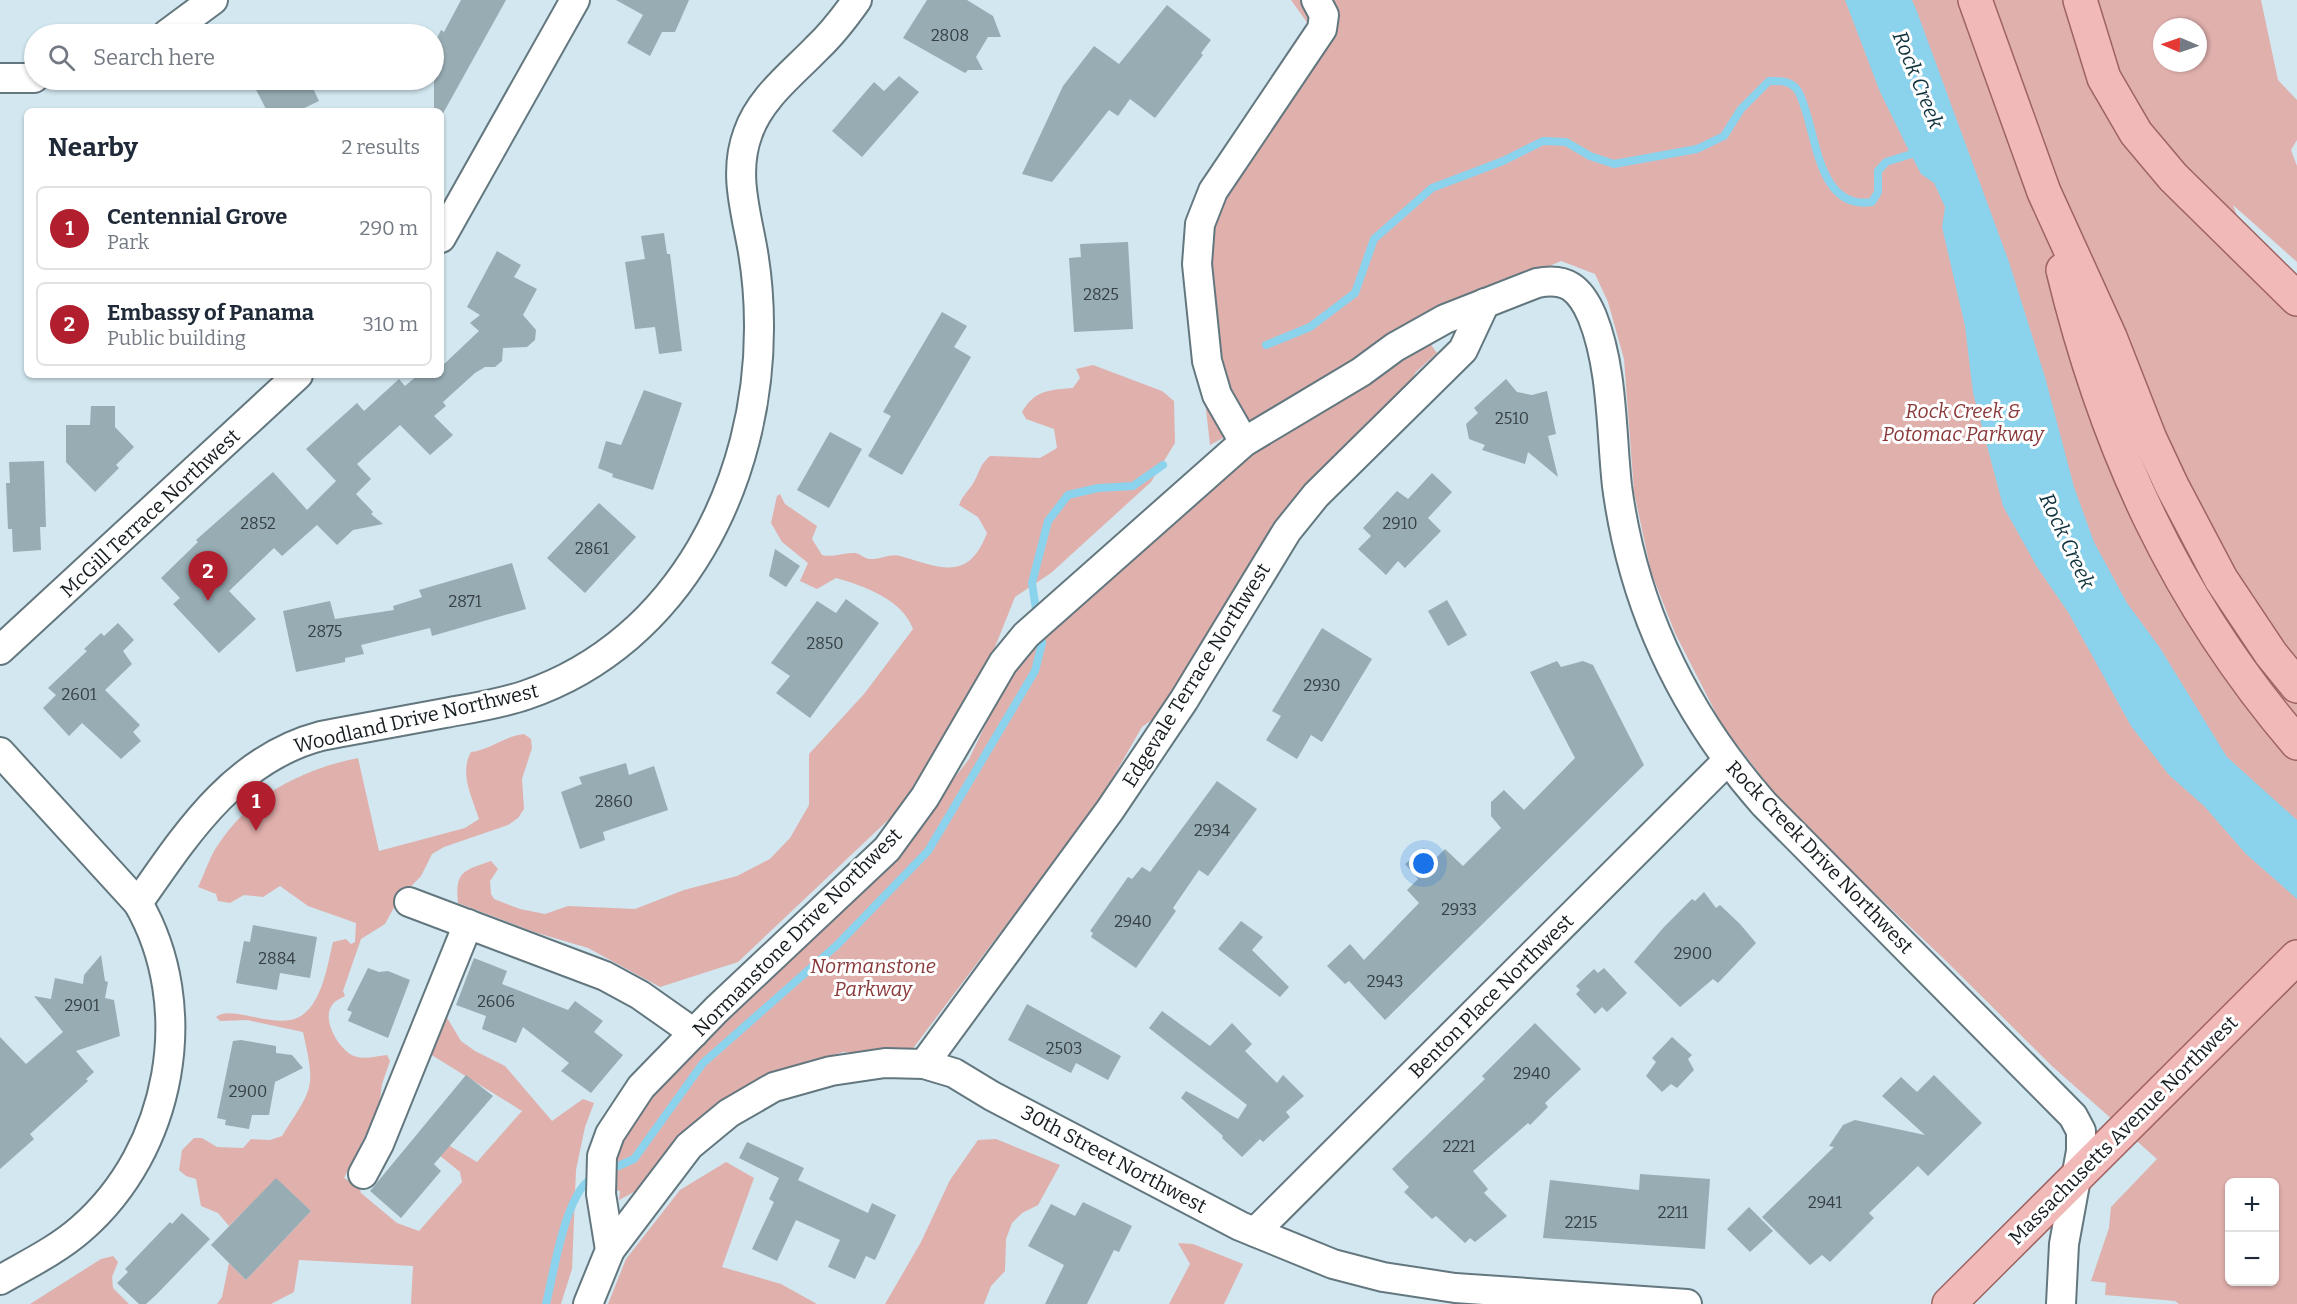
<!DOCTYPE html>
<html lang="en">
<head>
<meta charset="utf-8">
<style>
	:root { --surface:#fff; --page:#f2f2f3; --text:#1f2937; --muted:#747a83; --line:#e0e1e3; --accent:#b11f2f }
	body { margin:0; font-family:Bitter,serif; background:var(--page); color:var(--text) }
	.controls { position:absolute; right:18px; bottom:18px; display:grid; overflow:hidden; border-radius:9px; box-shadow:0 2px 4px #0004 }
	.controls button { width:54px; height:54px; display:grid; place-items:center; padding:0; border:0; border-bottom:2px solid var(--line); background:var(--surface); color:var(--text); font:30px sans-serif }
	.compass { position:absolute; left:2153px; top:18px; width:54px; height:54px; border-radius:50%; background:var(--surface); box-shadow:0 2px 4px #0004; rotate:272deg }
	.you { position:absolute; left:1424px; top:864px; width:21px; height:21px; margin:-15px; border:4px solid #fff; border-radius:50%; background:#1a73e8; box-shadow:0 0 0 9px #1a73e833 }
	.badge { display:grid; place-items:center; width:39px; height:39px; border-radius:50%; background:var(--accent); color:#fff; font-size:20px; font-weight:700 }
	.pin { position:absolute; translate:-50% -50px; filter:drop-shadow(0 2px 3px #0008) }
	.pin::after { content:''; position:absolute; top:32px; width:21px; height:18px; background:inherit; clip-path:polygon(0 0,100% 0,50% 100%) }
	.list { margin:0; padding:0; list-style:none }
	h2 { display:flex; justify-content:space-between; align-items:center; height:78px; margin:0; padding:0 24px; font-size:26px }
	h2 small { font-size:20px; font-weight:400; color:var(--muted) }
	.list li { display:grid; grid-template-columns:39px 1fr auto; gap:18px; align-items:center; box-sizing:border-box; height:84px; margin:0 12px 12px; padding:0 12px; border:2px solid var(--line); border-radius:9px }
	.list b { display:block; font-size:22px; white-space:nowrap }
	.list p { margin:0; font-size:20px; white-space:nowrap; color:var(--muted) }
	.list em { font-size:20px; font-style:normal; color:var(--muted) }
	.icon { flex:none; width:33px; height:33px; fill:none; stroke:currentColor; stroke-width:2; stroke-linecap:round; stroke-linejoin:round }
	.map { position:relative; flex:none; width:2297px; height:1304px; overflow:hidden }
	.search { position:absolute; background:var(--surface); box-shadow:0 2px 4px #0004; left:24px; top:24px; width:420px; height:66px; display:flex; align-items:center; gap:15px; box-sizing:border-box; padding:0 21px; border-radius:33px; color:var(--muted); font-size:22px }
	.panel { position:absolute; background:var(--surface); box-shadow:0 2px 4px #0004; left:24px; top:108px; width:420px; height:270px; border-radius:9px }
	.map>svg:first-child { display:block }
</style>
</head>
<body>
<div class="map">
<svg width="2297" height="1304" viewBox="0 0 2297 1304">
	<rect width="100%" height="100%" fill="#d2e7f0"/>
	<g fill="#e0b0ad" fill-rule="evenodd">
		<path d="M1291 0H2261L2278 80 2297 100V140L2291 150 2297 166V262L2233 205 2248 246 2297 302V1304H2179L2175 1301 2105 1295 2106 1283 2091 1281 2109 1228 2111 1207 2157 1159 2053 1067 1944 959 1787 810 1722 725 1675 633 1651 572 1634 492 1624 359 1608 302 1595 274 1561 261 1394 333 1302 396 1210 445 1190 266 1311 28ZM2162 27H2198V63H2162ZM2230 1182H2274V1282H2230Z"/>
		<path d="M1429 342 1437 353 1416 372 1409 384 1346 445 1302 493 1179 700 1142 727 1100 800 908 1055 843 1052 757 1081 660 1178 619 1200 620 1191 615 1190V1156L623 1133 664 1079 893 857 969 759 1018 657 1249 453Z"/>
		<path d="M1093 365 1162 391 1174 401 1175 443 1151 482 1051 573 1015 597 993 652 906 803 738 962 660 987 588 948 534 932 458 903C455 871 463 871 491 861L498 869 490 881 491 894 494 899 520 909 545 914 568 906 635 909 684 890 737 876 770 859 790 838 809 805V754L864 694 913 629C902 599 864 586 836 578L817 589 800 581 808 563 782 542 771 523 777 496 780 494 785 504 817 526 812 539 822 555C834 558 843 552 855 553 861 554 866 560 872 559 880 559 892 553 900 556 940 567 968 583 987 533L978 517 959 505C963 494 970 490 975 480 981 469 979 466 990 456L1040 458 1057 448 1054 429 1026 419 1022 412C1035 390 1049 390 1073 388L1080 378 1076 369Z"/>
		<path d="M524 734 531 739 532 748 522 779 524 809 518 818 508 825 444 847 432 854 421 876 398 900 385 924 361 939 343 991 345 996C342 998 336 1000 333 1004 320 1018 339 1050 354 1056 365 1060 377 1056 387 1055L390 1061 382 1084 379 1108 344 1178 359 1186 361 1193 397 1223 419 1231 462 1182 460 1172 423 1142 433 1136 477 1162 522 1111 430 1054 443 1011 461 1041 475 1051 505 1066 552 1121 583 1099 594 1103 585 1127 576 1170 572 1269 561 1304H411L413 1266 299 1260 294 1292 271 1304H217L222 1297 229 1263 246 1280 311 1211 276 1179 229 1226 218 1213 201 1206 196 1179 186 1176 179 1170 182 1150 194 1138H202L217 1147 243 1148 251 1139 270 1140 282 1136C313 1087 316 1090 303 1032L247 1020 220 1021 216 1017C222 1012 231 1013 238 1014 253 1016 275 1023 290 1020 321 1015 327 966 333 942L346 939 351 944 355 942 356 923 308 906 280 886 263 897 244 895 230 903 218 901 216 894 198 887C205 873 210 855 220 842 252 794 304 769 358 758L379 851 465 828 479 819C472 797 459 773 471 752 490 750 505 736 524 734Z"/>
		<path d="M996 1139 1060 1165 1038 1205 1022 1213 1012 1223 1006 1239 1005 1271 991 1286 984 1304H885L921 1242 950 1180 978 1140Z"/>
		<path d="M726 1162 754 1178 722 1267 781 1284 817 1304H608L626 1259 680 1190Z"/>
		<path d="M1178 1243 1193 1244 1243 1264 1224 1304H1169L1190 1264Z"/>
		<path d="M113 1256 118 1262 112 1277 113 1288 129 1304H30L101 1259Z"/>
	</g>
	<path fill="#8bd3ec" d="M1845 0H1912L1916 9 2009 262 2045 377 2074 487 2094 542 2127 603 2160 648 2227 757 2297 820V899L2246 854 2204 806 2169 775 2131 726 2068 612 2037 567 2003 506 1973 393 1965 326 1942 227 1945 207 1934 183 1921 174 1910 153 1880 92Z"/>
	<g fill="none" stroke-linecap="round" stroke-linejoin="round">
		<g stroke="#8bd3ec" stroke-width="8">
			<path d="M1266 345 1310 327 1355 293 1374 239 1432 188 1503 161 1543 141 1566 142 1590 156 1614 164 1697 149 1724 136 1741 109 1769 81C1779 81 1791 80 1798 91 1817 124 1814 211 1872 202L1878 192V171L1886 162 1921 151"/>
			<path d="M1037 616 1032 583 1048 521 1068 495 1098 488 1133 486 1163 465"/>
			<path d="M607 1171 634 1159 703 1063 837 945 928 851 1035 671 1042 643 1040 631"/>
			<path d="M546 1304C554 1273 565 1190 595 1176"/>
		</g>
	</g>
	<g fill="#97acb3">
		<path d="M461 0H506L441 117V111H434V44L441 30 444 32Z"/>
		<path d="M616 0H689L675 32H662L650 56 627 43 643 15Z"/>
		<path d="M927 0H967L993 16 1001 37H988L976 57 983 70H968L965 73 903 38Z"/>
		<path d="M1167 5 1211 40 1201 53 1203 55 1155 118 1130 99 1118 116 1109 110 1052 182 1022 174 1063 86 1094 46 1119 64Z"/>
		<path d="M899 76 919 92 862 157 832 131 874 82 884 91Z"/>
		<path d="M251 80H309L319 101 298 111H267Z"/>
		<path d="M664 233 667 254H670L682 351 659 354 655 327 635 329 625 262 645 259 641 236Z"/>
		<path d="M1128 242 1133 329 1074 332 1069 258 1081 257 1080 244Z"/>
		<path d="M497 251 521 265 514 277 537 289 523 315 536 330 535 340 527 347 503 348 502 361 495 367H485L475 373 443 402 446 406 434 416 453 435 430 455 400 425 357 464 371 479 356 494 373 512 371 514 383 524 353 530 337 545 317 525 282 556 274 548 229 591 256 619 219 653 173 604 180 598 161 578 198 542 196 540 273 472 307 510 336 481 306 449 357 403 364 411 399 379 405 386 418 375H441V367L479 331 470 323 480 315 467 307Z"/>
		<path d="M942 312 967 326 954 347 971 357 902 475 868 456 891 416 883 412Z"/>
		<path d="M1506 379 1517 392 1532 395 1547 391 1556 434 1548 436 1558 477 1528 452 1525 464 1482 450 1485 445 1469 439 1466 424 1478 413 1474 408Z"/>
		<path d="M644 390 682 403 653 490 612 477 613 474 598 468 606 441 621 445Z"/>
		<path d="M91 406H115V427L134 447 116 465 119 468 95 492 66 462V425H90Z"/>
		<path d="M830 432 862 449 829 508 797 490Z"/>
		<path d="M44 461 46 527H40L41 550 13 552 12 529H8L6 483H10L9 462Z"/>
		<path d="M1432 473 1452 492 1428 518 1441 531 1405 568 1398 561 1386 575 1358 549 1371 536 1363 528 1397 491 1408 499Z"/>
		<path d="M599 503 636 537 585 593 547 558Z"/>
		<path d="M775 549 800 566 786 587 769 576Z"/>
		<path d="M512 563 526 609 432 636 430 628 361 645 364 654 345 658V662L296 672 283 611 330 601 335 619 394 610 393 606 422 597 419 590Z"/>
		<path d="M846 599 879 623 810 718 776 693 790 676 771 663 817 601 836 613Z"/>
		<path d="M1447 600 1467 635 1448 646 1428 611Z"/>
		<path d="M118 623 134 640 123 651 132 664 105 690 140 725 133 732 141 741 121 759 82 723 69 736 43 708 56 695 48 688 87 651 84 649 101 633 104 636Z"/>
		<path d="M1322 628 1372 659 1322 742 1311 735 1297 759 1266 740 1281 716 1272 711Z"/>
		<path d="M1557 661 1561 667 1583 661 1593 665 1644 765 1385 1020 1349 981 1345 984 1327 966 1350 944 1364 960 1419 903 1407 890 1418 879 1405 864 1424 848 1435 859 1445 849 1463 866 1501 828 1491 816V802L1504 790 1524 810 1575 758 1530 672Z"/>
		<path d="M626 763 629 775 654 766 668 810 603 832 605 840 580 849 561 792 582 784 579 777Z"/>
		<path d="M1217 781 1257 809 1208 876 1199 870 1173 908 1176 911 1136 968 1091 937 1093 933 1090 931 1128 877 1132 879 1142 867 1150 872Z"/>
		<path d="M1704 892 1716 908 1720 905 1740 924 1756 943 1718 983 1713 979 1680 1007 1634 962 1664 927 1692 899 1695 901Z"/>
		<path d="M1241 921 1263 937 1252 950 1289 987 1280 997 1218 949Z"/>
		<path d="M253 925 317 937 310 978 280 973 277 990 236 983 244 941 250 942Z"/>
		<path d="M101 955 105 981 108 982 105 998 114 1000 120 1036 76 1051 94 1072 86 1079 88 1081 30 1134 34 1139 0 1169V1037L26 1064 63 1032 34 996 51 999 55 978 83 984 84 975Z"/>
		<path d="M474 958 507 971 502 984 568 1010 575 1001 603 1021 594 1032 623 1055 591 1093 561 1071 569 1063 523 1027 516 1043 482 1029 486 1016 456 1005Z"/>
		<path d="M368 968 379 972 388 971 410 980 388 1038 348 1021 352 1012 347 1010Z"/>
		<path d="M1604 968 1627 993 1607 1012 1602 1007 1595 1014 1576 994 1580 990 1576 986 1594 969 1598 973Z"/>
		<path d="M1027 1004 1121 1056 1108 1080 1076 1063 1071 1073 1008 1040Z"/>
		<path d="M1162 1011 1210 1046 1232 1023 1252 1044 1245 1051 1277 1083 1283 1075 1304 1096 1286 1112 1290 1117 1263 1142 1260 1139 1242 1157 1222 1138 1223 1136 1181 1098 1186 1091 1238 1119 1247 1105 1149 1028Z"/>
		<path d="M1535 1023 1581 1069 1545 1103 1548 1107 1530 1125 1528 1123 1473 1171 1488 1189 1484 1193 1507 1216 1475 1242 1470 1238 1465 1243 1436 1216 1432 1219 1404 1192 1409 1187 1392 1169 1485 1079 1482 1076Z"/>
		<path d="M1672 1037 1692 1055 1688 1059 1694 1070 1677 1088 1671 1084 1662 1092 1646 1076 1656 1062 1652 1058Z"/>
		<path d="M241 1040 276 1046V1053L292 1055 303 1068 275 1082 269 1115H252L249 1129 225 1125 226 1120 217 1118 233 1041Z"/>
		<path d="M466 1075 493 1096 434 1164 441 1171 401 1218 370 1191Z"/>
		<path d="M1934 1075 1982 1123 1928 1176 1918 1166 1869 1213 1874 1218 1830 1262 1822 1255 1810 1265 1762 1217 1834 1147 1829 1146 1843 1125 1855 1120 1925 1135 1882 1096 1901 1077 1917 1092Z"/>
		<path d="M747 1142 804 1168 798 1180 868 1213 872 1203 896 1215 875 1260 866 1256 855 1279 828 1267 840 1240 796 1220 777 1261 752 1249 774 1202 769 1199 779 1178 739 1158Z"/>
		<path d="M1640 1174 1710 1179 1705 1249 1543 1238 1550 1180 1639 1190Z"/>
		<path d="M276 1178 311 1211 246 1280 211 1245Z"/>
		<path d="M1083 1202 1132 1226 1119 1252 1114 1250 1087 1304H1045L1064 1265 1028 1246 1051 1204 1075 1216Z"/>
		<path d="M1749 1207 1773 1231 1750 1252 1727 1229Z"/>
		<path d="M182 1213 210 1239 156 1295 146 1304H139L117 1283 128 1272 125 1269 170 1222 172 1224Z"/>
	</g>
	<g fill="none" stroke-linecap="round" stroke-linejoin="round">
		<defs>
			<g id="minor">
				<path d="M167 34 213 0"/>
				<path d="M0 78H34"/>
				<path d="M441 238 575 0"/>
				<path d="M1244 442 1217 395 1207 361 1197 264 1200 224 1213 191 1322 29 1324 15 1316 0"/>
				<path d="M0 650 298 375"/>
				<path d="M0 752 138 903C198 1007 172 1150 81 1229 57 1250 28 1264 0 1280"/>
				<path d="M409 902 605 976 640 995 694 1033"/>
				<path d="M138 903C186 834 234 759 321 736 362 728 403 721 445 713 472 708 500 704 526 695 681 642 760 480 759 325 759 300 757 276 753 252 746 211 733 173 748 133 760 98 792 74 817 48 832 34 845 17 857 0"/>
				<path d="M924 1064 1110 810 1184 700 1287 531 1316 495 1463 350 1485 303"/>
				<path d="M363 1174 379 1144 468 924"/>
				<path d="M1255 1232 1727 761"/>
				<path d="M610 1250 689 1146 729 1113 774 1087 831 1071 885 1063 924 1064 954 1073 992 1096 1240 1226 1333 1264 1383 1277 1455 1288 1687 1304"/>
				<path d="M588 1304 610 1250 601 1194 602 1156 610 1134 641 1087 716 1010 887 849 925 797 1003 663 1026 635 1244 442 1361 372 1395 347 1445 319 1537 283C1566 277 1580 288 1592 316 1613 368 1611 431 1617 486 1633 607 1684 713 1764 804L2073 1116 2081 1131V1151L2064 1244 2061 1304"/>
			</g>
			<g id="major">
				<path d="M1975 0 2044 192 2110 337 2150 439 2172 486 2221 579 2271 654 2297 686"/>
				<path d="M2080 0 2104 78 2136 133 2173 177 2297 299"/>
				<path d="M2063 270C2106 448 2177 603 2297 743"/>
				<path d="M1949 1304 2297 957"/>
			</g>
		</defs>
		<use href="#minor" stroke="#63777e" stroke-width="32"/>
		<use href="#major" stroke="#9e6463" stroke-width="36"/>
		<use href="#minor" stroke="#fff" stroke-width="28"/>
		<use href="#major" stroke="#f1b9b7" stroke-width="33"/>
	</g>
	<g text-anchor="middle" stroke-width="6" stroke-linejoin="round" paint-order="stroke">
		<g font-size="16" fill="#364044">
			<text x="950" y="41">2808</text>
			<text x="1101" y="300">2825</text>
			<text x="1512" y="424">2510</text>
			<text x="258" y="529">2852</text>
			<text x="1400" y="529">2910</text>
			<text x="592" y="554">2861</text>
			<text x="465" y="607">2871</text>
			<text x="325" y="637">2875</text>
			<text x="825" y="649">2850</text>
			<text x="1322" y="691">2930</text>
			<text x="79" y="700">2601</text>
			<text x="614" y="807">2860</text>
			<text x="1212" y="836">2934</text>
			<text x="1459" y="915">2933</text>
			<text x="1133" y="927">2940</text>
			<text x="1693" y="959">2900</text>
			<text x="277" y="964">2884</text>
			<text x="1385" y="987">2943</text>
			<text x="496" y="1007">2606</text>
			<text x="82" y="1011">2901</text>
			<text x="1064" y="1054">2503</text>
			<text x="1532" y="1079">2940</text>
			<text x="248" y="1097">2900</text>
			<text x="1459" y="1152">2221</text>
			<text x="1825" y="1208">2941</text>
			<text x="1673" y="1218">2211</text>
			<text x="1581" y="1228">2215</text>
		</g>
		<g font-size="20" font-style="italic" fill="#8a393a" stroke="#fff">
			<text x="1963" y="418">Rock Creek &amp;<tspan x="1963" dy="23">Potomac Parkway</tspan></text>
			<text x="873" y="973">Normanstone<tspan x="873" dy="23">Parkway</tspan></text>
		</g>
		<g font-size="20" fill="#151c1f" stroke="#fff">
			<text transform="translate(150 513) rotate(-43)" y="7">McGill Terrace Northwest</text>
			<text transform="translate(1196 675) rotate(-58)" y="7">Edgevale Terrace Northwest</text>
			<text transform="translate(416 718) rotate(-13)" y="7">Woodland Drive Northwest</text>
			<text transform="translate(1820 857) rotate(46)" y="7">Rock Creek Drive Northwest</text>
			<text transform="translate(797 932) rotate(-45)" y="7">Normanstone Drive Northwest</text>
			<text transform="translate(1491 996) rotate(-45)" y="7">Benton Place Northwest</text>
			<text transform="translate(2123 1130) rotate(-45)" y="7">Massachusetts Avenue Northwest</text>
			<text transform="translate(1114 1159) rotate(28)" y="7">30th Street Northwest</text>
		</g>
		<g font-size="21" font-style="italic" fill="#11333e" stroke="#fff">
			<text transform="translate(1918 80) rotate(68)" y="7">Rock Creek</text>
			<text transform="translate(2067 541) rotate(65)" y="7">Rock Creek</text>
		</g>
	</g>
</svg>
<div class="controls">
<button>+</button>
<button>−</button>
</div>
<svg class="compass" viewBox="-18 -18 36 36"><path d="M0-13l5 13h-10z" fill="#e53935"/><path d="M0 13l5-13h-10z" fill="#747a83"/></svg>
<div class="you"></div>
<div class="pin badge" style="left:256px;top:831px">1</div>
<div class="pin badge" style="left:208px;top:601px">2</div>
<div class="search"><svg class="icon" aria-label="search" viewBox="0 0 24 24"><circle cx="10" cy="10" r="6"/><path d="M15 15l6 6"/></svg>Search here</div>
<section class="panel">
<h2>Nearby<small>2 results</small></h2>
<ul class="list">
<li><span class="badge">1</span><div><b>Centennial Grove</b><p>Park</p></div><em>290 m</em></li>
<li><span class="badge">2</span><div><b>Embassy of Panama</b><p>Public building</p></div><em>310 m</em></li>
</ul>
</section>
</div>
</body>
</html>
